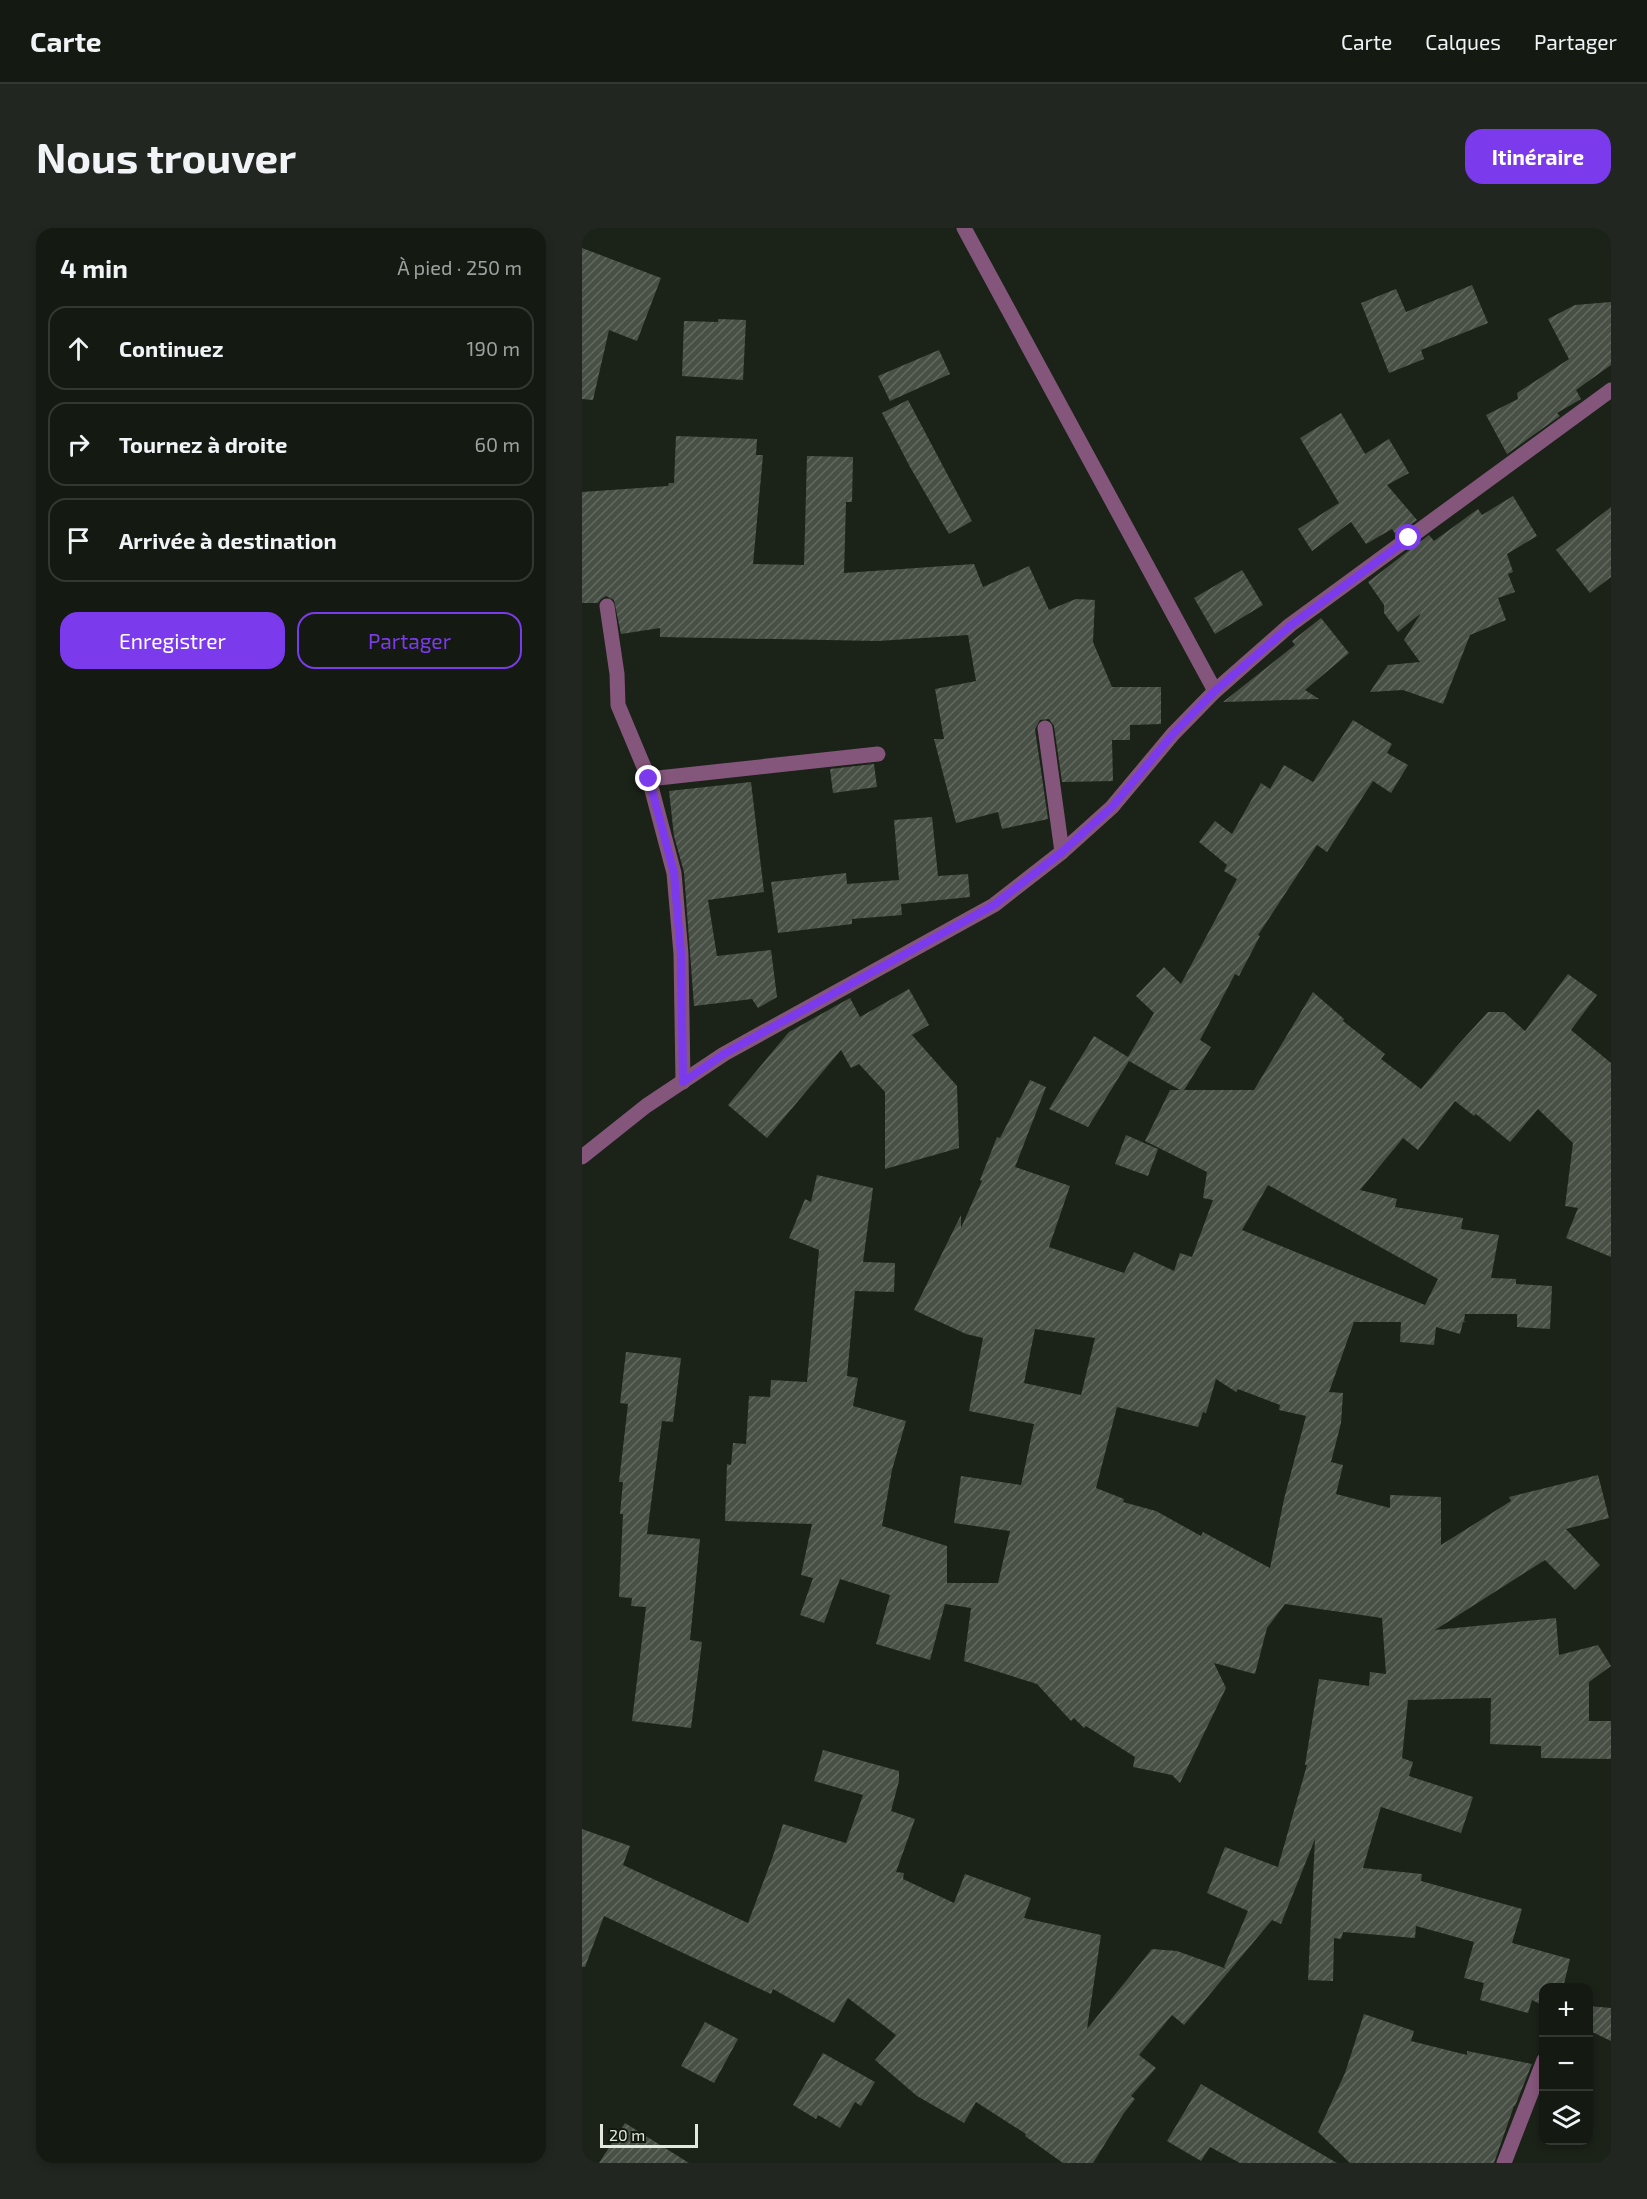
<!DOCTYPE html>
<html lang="fr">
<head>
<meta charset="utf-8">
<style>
	:root { --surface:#141a12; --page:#212720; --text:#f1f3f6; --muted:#9da19f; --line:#333832; --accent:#7c3aed }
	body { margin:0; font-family:"Exo 2",sans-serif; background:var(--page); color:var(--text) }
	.controls { position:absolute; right:18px; bottom:18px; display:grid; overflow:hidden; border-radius:12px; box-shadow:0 3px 9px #0003 }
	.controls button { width:54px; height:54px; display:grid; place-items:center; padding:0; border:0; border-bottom:2px solid var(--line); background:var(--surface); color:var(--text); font:30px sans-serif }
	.scale { position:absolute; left:18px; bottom:15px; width:98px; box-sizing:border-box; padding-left:6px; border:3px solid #e2e7e0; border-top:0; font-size:16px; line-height:21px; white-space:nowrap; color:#e2e7e0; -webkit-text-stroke:4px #12190f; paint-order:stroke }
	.stop { position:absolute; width:18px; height:18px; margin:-14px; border:4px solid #7c3aed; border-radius:50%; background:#fff }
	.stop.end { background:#7c3aed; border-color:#fff; box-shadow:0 2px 6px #0008 }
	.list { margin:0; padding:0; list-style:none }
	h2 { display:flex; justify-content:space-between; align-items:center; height:78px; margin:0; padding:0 24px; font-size:26px }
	h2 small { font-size:20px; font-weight:400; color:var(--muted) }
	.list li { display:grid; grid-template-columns:39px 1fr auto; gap:18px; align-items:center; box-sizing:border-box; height:84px; margin:0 12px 12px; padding:0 12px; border:2px solid var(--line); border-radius:18px }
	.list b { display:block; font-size:22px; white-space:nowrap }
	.list em { font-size:20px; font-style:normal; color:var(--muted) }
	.actions { display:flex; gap:12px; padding:18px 24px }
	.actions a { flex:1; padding:14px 0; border:2px solid var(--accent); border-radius:18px; text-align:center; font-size:21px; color:var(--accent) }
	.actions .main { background:var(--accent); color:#fff }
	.icon { flex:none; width:33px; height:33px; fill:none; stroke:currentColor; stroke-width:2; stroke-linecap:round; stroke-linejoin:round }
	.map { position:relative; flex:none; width:1029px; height:1935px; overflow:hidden; border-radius:18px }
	header { display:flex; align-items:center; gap:36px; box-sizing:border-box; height:84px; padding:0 30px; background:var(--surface); border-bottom:2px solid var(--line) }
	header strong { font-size:28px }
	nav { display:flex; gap:33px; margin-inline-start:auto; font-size:21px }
	.intro { display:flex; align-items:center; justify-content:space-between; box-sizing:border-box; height:144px; padding:0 36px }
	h1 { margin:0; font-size:42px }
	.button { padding:15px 27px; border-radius:18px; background:var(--accent); color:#fff; font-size:21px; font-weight:700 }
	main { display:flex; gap:36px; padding:0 36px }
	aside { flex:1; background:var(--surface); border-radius:18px; box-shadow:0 3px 9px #0003 }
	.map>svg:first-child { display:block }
</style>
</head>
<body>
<header>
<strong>Carte</strong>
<nav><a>Carte</a><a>Calques</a><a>Partager</a></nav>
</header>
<div class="intro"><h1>Nous trouver</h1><a class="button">Itinéraire</a></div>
<main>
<aside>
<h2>4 min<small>À pied · 250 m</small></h2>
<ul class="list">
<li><svg class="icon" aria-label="ahead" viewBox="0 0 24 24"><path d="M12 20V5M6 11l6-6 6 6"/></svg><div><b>Continuez</b></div><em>190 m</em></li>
<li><svg class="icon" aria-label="right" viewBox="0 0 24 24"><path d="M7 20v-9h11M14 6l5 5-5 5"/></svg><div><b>Tournez à droite</b></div><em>60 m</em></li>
<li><svg class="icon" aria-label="arrive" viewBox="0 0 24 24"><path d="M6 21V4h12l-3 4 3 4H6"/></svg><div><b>Arrivée à destination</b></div></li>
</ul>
<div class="actions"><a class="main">Enregistrer</a><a>Partager</a></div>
</aside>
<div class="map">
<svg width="1029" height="1935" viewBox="0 0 1029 1935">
	<defs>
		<pattern id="building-hatch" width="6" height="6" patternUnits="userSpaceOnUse" patternTransform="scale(1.5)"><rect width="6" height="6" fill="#485045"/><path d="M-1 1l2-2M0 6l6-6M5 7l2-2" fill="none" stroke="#626960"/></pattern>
	</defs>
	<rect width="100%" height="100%" fill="#1b2218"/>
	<g fill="url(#building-hatch)" fill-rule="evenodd">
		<path d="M0 20 79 50 55 113 27 102 11 172 0 171Z"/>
		<path d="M890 57 906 95 839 122 842 131 807 145 779 75 814 61 824 84Z"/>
		<path d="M1029 74V137L994 162 999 171 975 185 978 188 925 226 904 187 936 171 935 165 987 131 966 91 993 77Z"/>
		<path d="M136 91 164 92 161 152 100 148 102 93 136 94Z"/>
		<path d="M357 122 368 146 308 173 296 148Z"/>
		<path d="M326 172 390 293 367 306 328 239 300 185Z"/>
		<path d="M759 185 783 226 807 211 827 245 805 257 835 292 814 307 810 301 784 316 769 294 730 323 716 301 757 275 718 210Z"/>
		<path d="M94 208 175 211 174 227H181L171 336 222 337 225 228 271 229 270 274H264L262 345 392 336 401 359 447 338 467 382 494 371 513 372 511 414 530 459H579V496L548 497V512H530L531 553 480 554 472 498 467 491 458 492 453 501 466 591 420 601 416 584 374 595 352 511H362L353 461 394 453 386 407 296 413 78 409V400L39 406 32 372 24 368 19 371 16 375H0V264L86 258 87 255H92Z"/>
		<path d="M931 268 955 308 925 326 931 344 926 346 933 364 916 370 924 392 888 407 861 476 821 462 788 464 806 437 838 434 822 412 839 385 816 404 802 385V377L786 354 847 307 852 313 896 281 900 287Z"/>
		<path d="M1029 279V349L1008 365 974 322Z"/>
		<path d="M660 342 681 377 633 406 612 370Z"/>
		<path d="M739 390 767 425 723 462 737 471 641 474 713 417 710 413Z"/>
		<path d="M771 492 810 516 805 525 826 537 809 565 791 553 745 624 735 617 676 707 678 708 657 748 653 746 618 812 629 819 602 862H672L731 764 762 791 761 793 803 826 799 831 839 861 874 819 906 784H922L943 803 986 746 1015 767 989 802 1029 835V1029L984 1010 996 980 983 978 991 915 956 881 928 914 894 886 892 888 873 873 836 922 821 910 778 962 815 971 813 979 881 990 879 1001 917 1007 909 1050 934 1051V1056L970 1058 968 1101 935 1099V1086H883L882 1093 884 1094H881L878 1106 854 1099 852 1117 818 1114 819 1094H772L747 1164 761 1165 759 1195 749 1234 761 1237 754 1266 808 1280V1267L859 1269V1317L929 1273 927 1269 1016 1247 1027 1290 984 1301 1018 1337 993 1362 963 1332 853 1402 974 1390 977 1427 1016 1417 1029 1438 1007 1454V1493H1029V1531L959 1530V1518L908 1516 909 1470 826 1472 820 1530 831 1534 827 1548 891 1569 879 1605 799 1579 781 1640 840 1646 839 1653 940 1681 930 1715 988 1731 981 1760H962V1778L950 1772 946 1785 898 1772 902 1755 882 1750 892 1714 834 1698 833 1710 761 1704 759 1711 752 1710 751 1753 726 1752 733 1611 699 1696 690 1692 602 1797 590 1787 557 1827 574 1840 549 1868 553 1871 542 1885 511 1935H481L443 1908 444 1906 394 1874 382 1895 335 1868 293 1832 314 1807 266 1770 252 1795 191 1761 189 1766 22 1688 3 1739H0V1601L48 1618 41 1637 166 1695 191 1628 201 1596 264 1615 281 1567 232 1553 241 1522 317 1543V1553L309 1583 333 1591 314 1644 322 1645 321 1651 372 1675 383 1646 449 1670 442 1690 519 1707 505 1801 570 1721 595 1723 645 1741 642 1739 666 1683 625 1665 643 1619 696 1639 725 1537H723L737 1451 787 1458 788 1444 804 1446 800 1390 703 1376 685 1400 673 1446 632 1435 644 1460 598 1555 590 1547 551 1539 553 1529 504 1498 502 1500 492 1490 489 1493 455 1456 382 1433 389 1380 363 1376 348 1432 294 1416 308 1367 258 1351 242 1395 218 1387 231 1350 219 1347 230 1296 143 1293 145 1236 149 1237 151 1215 164 1216 167 1168 188 1169 189 1152 225 1154 237 1022 207 1010 223 971 229 974 235 947 291 960 281 1034 313 1035 312 1064 273 1063 265 1148 276 1150 271 1178 324 1193 310 1242 300 1298 365 1318V1355H416L428 1303 372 1295 379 1248 439 1257 452 1196 387 1183 401 1110 384 1106 332 1082 379 987V1000L400 953 398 952 415 909 418 910 448 852 464 859 433 939 488 958 467 1019 542 1045 552 1024 592 1043 598 1025 610 1029 631 972 621 970 625 944 563 913 588 862H598L547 833 506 899 467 881 512 808 546 829 572 785 554 768 582 739 599 756 655 651 642 643 645 637 617 614 633 593 650 606 679 555 688 561 702 537 731 554ZM686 957 856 1051 843 1077 660 1002ZM453 1101 513 1110 499 1167 442 1155ZM634 1151 654 1164 656 1161 698 1177 697 1182 724 1188 702 1271 688 1340 621 1304 619 1308 574 1283 541 1274 542 1271 514 1260 535 1179 616 1199 621 1184 624 1185Z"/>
		<path d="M292 536 295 559 251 565 248 541Z"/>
		<path d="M169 554 182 664 126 672 135 728 189 722 195 769 176 780 170 771 112 778 102 644 92 608 87 563Z"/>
		<path d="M350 589 356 648 386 646 388 669 319 676 320 687 270 691V696L196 705 189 654 264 645 265 656 317 652 312 592Z"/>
		<path d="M327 761 347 797 330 807 375 858 377 920 303 941V864L277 836 269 840 259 822 185 910 146 877 207 804 268 770 278 789Z"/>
		<path d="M544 907 576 921 566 948 533 936Z"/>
		<path d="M44 1124 99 1130 91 1194 80 1193 65 1306 118 1311 108 1412 120 1414 109 1500 50 1493 64 1379 49 1378 50 1370 37 1369 41 1286H38L41 1254H37L46 1176 38 1175Z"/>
		<path d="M1006 1778 1029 1780V1813L1006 1802Z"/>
		<path d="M782 1786 832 1803 829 1813 885 1827V1823L950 1836 933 1878H932L912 1935H768L736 1904 763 1845Z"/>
		<path d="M123 1794 156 1811 132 1855 99 1838Z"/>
		<path d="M241 1825 293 1854 279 1878 273 1874 258 1900 236 1887 234 1891 211 1877Z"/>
		<path d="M619 1856 658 1879 755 1935H658L628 1919 619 1933 585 1913Z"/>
		<path d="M43 1895 107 1935H17Z"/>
	</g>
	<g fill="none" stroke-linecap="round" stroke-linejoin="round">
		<g stroke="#85567b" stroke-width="15">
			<path d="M382 0 633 463"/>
			<path d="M25 378 35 446 36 477 67 551 92 645 99 726 101 854"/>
			<path d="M463 500 480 624"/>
			<path d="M67 551 296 526"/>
			<path d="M0 929 64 878 142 826 412 677 480 624 530 579 591 506 633 463 708 397 1029 162"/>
			<path d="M922 1935 962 1832"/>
		</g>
	</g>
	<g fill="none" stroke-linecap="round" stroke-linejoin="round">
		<path stroke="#7c3aed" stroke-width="8" d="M67 551 92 645 99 726 101 854 142 826 412 677 480 624 530 579 591 506 633 463 708 398 827 310"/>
	</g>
</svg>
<div class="controls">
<button>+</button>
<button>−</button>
<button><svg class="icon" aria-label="layers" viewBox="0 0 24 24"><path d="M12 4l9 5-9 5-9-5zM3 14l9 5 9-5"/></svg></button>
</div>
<div class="scale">20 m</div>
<div class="stop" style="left:827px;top:310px"></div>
<div class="stop end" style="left:67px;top:551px"></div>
</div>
</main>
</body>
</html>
